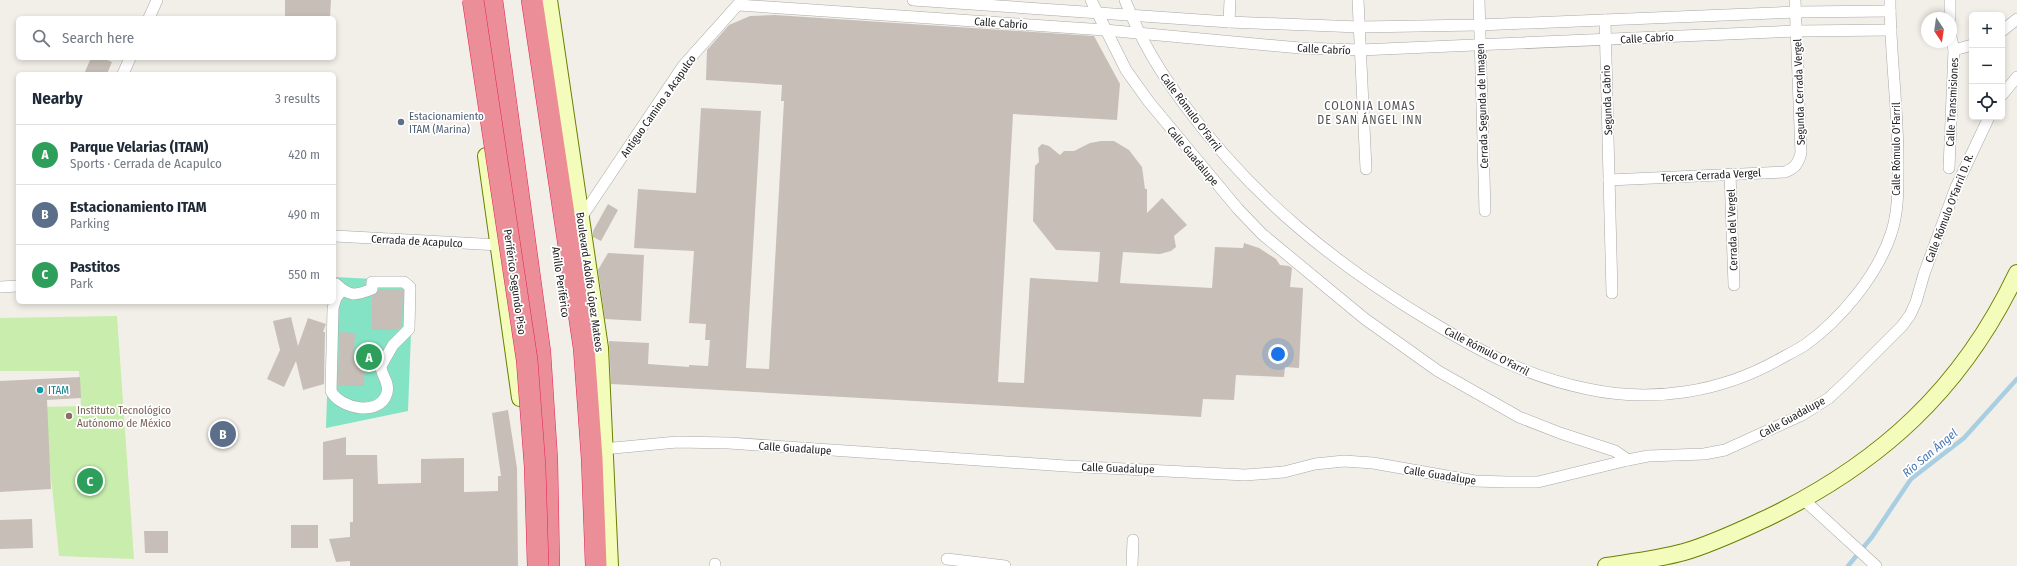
<!DOCTYPE html>
<html lang="en">
<head>
<meta charset="utf-8">
<style>
	:root { --surface:#fff; --page:#f2f2f3; --text:#1f2937; --muted:#747a83; --line:#e0e1e3; --accent:#b45309 }
	body { margin:0; font-family:"Fira Sans Condensed",sans-serif; background:var(--page); color:var(--text) }
	.controls { position:absolute; right:12px; top:12px; display:grid; overflow:hidden; border-radius:6px; box-shadow:0 2px 6px #0003 }
	.controls button { width:36px; height:36px; display:grid; place-items:center; padding:0; border:0; border-bottom:1px solid var(--line); background:var(--surface); color:var(--text); font:20px sans-serif }
	.compass { position:absolute; left:1921px; top:12px; width:36px; height:36px; border-radius:50%; background:var(--surface); box-shadow:0 2px 6px #0003; rotate:167deg }
	.you { position:absolute; left:1278px; top:354px; width:14px; height:14px; margin:-10px; border:3px solid #fff; border-radius:50%; background:#1a73e8; box-shadow:0 0 0 6px #1a73e833 }
	.badge { display:grid; place-items:center; width:26px; height:26px; border-radius:50%; background:var(--accent); color:#fff; font-size:13px; font-weight:700 }
	.pin { position:absolute; translate:-50% -50%; border:2px solid #fff; box-shadow:0 1px 4px #0006 }
	.list { margin:0; padding:0; list-style:none }
	h2 { display:flex; justify-content:space-between; align-items:center; height:52px; margin:0; padding:0 16px; font-size:17px }
	h2 small { font-size:13px; font-weight:400; color:var(--muted) }
	.list li { display:grid; grid-template-columns:26px 1fr auto; gap:12px; align-items:center; box-sizing:border-box; height:60px; padding:0 16px; border-top:1px solid var(--line) }
	.list b { display:block; font-size:15px; white-space:nowrap }
	.list p { margin:0; font-size:13px; white-space:nowrap; color:var(--muted) }
	.list em { font-size:13px; font-style:normal; color:var(--muted) }
	.icon { flex:none; width:22px; height:22px; fill:none; stroke:currentColor; stroke-width:2; stroke-linecap:round; stroke-linejoin:round }
	.map { position:relative; flex:none; width:2017px; height:566px; overflow:hidden }
	.search { position:absolute; background:var(--surface); box-shadow:0 2px 6px #0003; left:16px; top:16px; width:320px; height:44px; display:flex; align-items:center; gap:10px; box-sizing:border-box; padding:0 14px; border-radius:6px; color:var(--muted); font-size:15px }
	.panel { position:absolute; background:var(--surface); box-shadow:0 2px 6px #0003; left:16px; top:72px; width:320px; height:232px; border-radius:6px }
	.map>svg:first-child { display:block }
</style>
</head>
<body>
<div class="map">
<svg width="2017" height="566" viewBox="0 0 2017 566">
	<rect width="100%" height="100%" fill="#f2efe8"/>
	<path fill="#c8edad" d="M117 316 134 559 59 556 44 407 81 406 79 371H0V318Z"/>
	<path fill="#84e3c5" d="M334 277 413 281 408 411 326 428 330 302H334Z"/>
	<g fill="none" stroke-linecap="round" stroke-linejoin="round">
		<path stroke="#a7cfe1" stroke-width="4.5" d="M1848 566 1872 537 1911 479 1964 438 2017 379"/>
	</g>
	<g fill="#c7bfb7">
		<path d="M285 0H331L330 18H285Z"/>
		<path d="M775 15 1094 36 1120 84 1117 120 1013 114 998 382 1024 383 1030 278 1098 282 1100 252 1056 250 1033 221 1035 166 1039 162 1038 148 1042 144 1049 146 1060 155 1064 151H1074L1090 143 1101 141H1114L1129 150 1142 167 1145 189H1147V213L1162 198 1187 225 1174 236 1176 247 1171 251 1160 254 1123 252 1120 283 1212 288 1215 247 1243 248 1244 243 1259 248 1276 259 1280 265 1289 266 1292 268 1290 287 1303 288 1299 368 1285 367 1284 377 1236 375 1234 400 1203 399 1201 417 611 384 609 341 649 343 648 364 689 367V365L708 366 710 340H705L706 324 689 323 694 251 634 248 638 189 696 193 701 108 761 111 746 368 769 369 784 101H781L782 85 706 80 707 50 729 25 750 16Z"/>
		<path d="M91 58H102L112 62 107 74H84Z"/>
		<path d="M608 204 618 210 601 241 593 237V231Z"/>
		<path d="M608 253 644 255 641 321 605 319 598 270Z"/>
		<path d="M379 289 403 290 402 326 398 330H372V296L377 293Z"/>
		<path d="M291 317 298 346 308 318 326 324 323 332H325L324 384 303 390 296 361 284 387 267 379 280 350 273 321Z"/>
		<path d="M339 332 355 333 354 360 365 361 364 386H338Z"/>
		<path d="M80 377 81 398 47 400 51 489 0 492V381Z"/>
		<path d="M508 410 517 468 518 566H350V561L336 562 329 539 350 537V522H353V479L323 480V442L346 437V455H377L378 484 421 483V459L464 458V492L498 491V476H501L492 413Z"/>
		<path d="M32 519 33 548 0 549V520Z"/>
		<rect x="291" y="525" width="27" height="23"/>
		<path d="M144 531H168V553H145Z"/>
	</g>
	<g fill="none" stroke-linecap="round" stroke-linejoin="round">
		<defs>
			<g id="street">
				<path d="M913 0 1229 22 1359 27 1479 25 1797 12 1890 11"/>
				<path d="M1091 0 1126 70 1149 102 1238 209 1262 234 1365 319 1438 371 1519 417 1560 433 1615 451 1628 460 1648 456 1704 454 1725 450 1802 415 1829 398 1847 381 1902 326 1910 315 1916 302 1924 274 1956 187 1989 117"/>
				<path d="M1125 0C1141 41 1160 72 1186 107 1252 197 1335 264 1430 321 1481 352 1528 377 1588 389 1653 403 1721 392 1778 360 1787 355 1797 350 1805 345 1841 319 1877 276 1891 234 1899 211 1898 184 1898 160 1898 107 1890 53 1890 0"/>
				<path d="M1358 0 1366 169"/>
				<path d="M1479 0 1485 211"/>
				<path d="M738 5 1105 30 1300 48 1360 50 1797 31 1891 30"/>
				<path d="M149 18 157 0"/>
				<path d="M1950 18V0"/>
				<path d="M1605 20 1612 293"/>
				<path d="M1229 22 1230 0"/>
				<path d="M2002 31 2017 19"/>
				<path d="M1954 50 1972 45"/>
				<path d="M123 74 130 58"/>
				<path d="M2002 95 2017 77"/>
				<path d="M1949 168 1954 50 1951 37"/>
				<path d="M1730 174 1734 285"/>
				<path d="M1609 180 1785 172C1795 168 1798 164 1801 153L1795 0"/>
				<path d="M581 218 683 66 742 0"/>
				<path d="M335 236 499 245"/>
				<path d="M336 284C350 297 355 296 372 289V282H404L410 287 409 329 393 345 381 366C381 376 390 382 387 393 380 417 340 409 331 391L333 308 336 298 342 290"/>
				<path d="M0 287 18 286"/>
				<path d="M603 449 677 442 729 443 1066 466 1245 475 1284 472 1315 464 1344 461 1373 463 1475 481 1507 482H1538L1628 460"/>
				<path d="M1804 500 1876 566"/>
				<path d="M947 559 1005 566"/>
				<path d="M715 564V566"/>
				<path d="M1132 566 1133 540"/>
			</g>
			<g id="secondary">
				<path d="M549 0 600 348 610 566"/>
				<path d="M486 156 520 398"/>
				<path d="M1606 566C1632 562 1659 559 1684 552 1712 544 1739 531 1765 519 1880 464 1962 389 2017 273"/>
			</g>
			<g id="highway">
				<path d="M492 0 540 352 547 460 549 566"/>
				<path d="M532 0 584 348 592 459 596 566"/>
			</g>
		</defs>
		<use href="#street" stroke="#a8a8a8" stroke-width="12"/>
		<use href="#secondary" stroke="#698001" stroke-width="18"/>
		<use href="#highway" stroke="#e22356" stroke-width="22"/>
		<use href="#street" stroke="#fff" stroke-width="11"/>
		<use href="#secondary" stroke="#f4fcbc" stroke-width="16"/>
		<use href="#highway" stroke="#eb8e98" stroke-width="21"/>
		<defs>
			<path id="highway-bridge" d="M473 0 527 360 535 467 538 566"/>
		</defs>
		<use href="#highway-bridge" stroke="#e22356" stroke-width="22" stroke-linecap="butt"/>
		<use href="#highway-bridge" stroke="#eb8e98" stroke-width="21"/>
	</g>
	<circle fill="#5c6f8a" stroke="#fff" stroke-width="1.5" cx="401" cy="122" r="4"/>
	<circle fill="#0f9aa8" stroke="#fff" stroke-width="1.5" cx="40" cy="390" r="4"/>
	<circle fill="#8d6e63" stroke="#fff" stroke-width="1.5" cx="69" cy="416" r="4"/>
	<g text-anchor="middle" stroke-width="3.5" stroke-linejoin="round" paint-order="stroke">
		<g font-size="11" fill="#212121" stroke="#fff">
			<text transform="translate(1001 23) rotate(4)" y="4">Calle Cabrío</text>
			<text transform="translate(1647 38) rotate(-3)" y="4">Calle Cabrío</text>
			<text transform="translate(1324 49) rotate(3)" y="4">Calle Cabrío</text>
			<text transform="translate(1799 92) rotate(-92)" y="4">Segunda Cerrada Vergel</text>
			<text transform="translate(1607 100) rotate(-92)" y="4">Segunda Cabrio</text>
			<text transform="translate(1952 102) rotate(-87)" y="4">Calle Transmisiones</text>
			<text transform="translate(658 106) rotate(-55)" y="4">Antiguo Camino a Acapulco</text>
			<text transform="translate(1482 106) rotate(-92)" y="4">Cerrada Segunda de Imagen</text>
			<text transform="translate(1191 112) rotate(53)" y="4">Calle Rómulo O'Farril</text>
			<text transform="translate(1896 149) rotate(-90)" y="4">Calle Rómulo O'Farril</text>
			<text transform="translate(1193 156) rotate(50)" y="4">Calle Guadalupe</text>
			<text transform="translate(1711 175) rotate(-3)" y="4">Tercera Cerrada Vergel</text>
			<text transform="translate(1949 208) rotate(-69)" y="4">Calle Rómulo O'Farril D. R.</text>
			<text transform="translate(1732 230) rotate(-92)" y="4">Cerrada del Vergel</text>
			<text transform="translate(417 241) rotate(3)" y="4">Cerrada de Acapulco</text>
			<text transform="translate(515 282) rotate(82)" y="4">Periférico Segundo Piso</text>
			<text transform="translate(561 282) rotate(82)" y="4">Anillo Periférico</text>
			<text transform="translate(590 282) rotate(82)" y="4">Boulevard Adolfo López Mateos</text>
			<text transform="translate(1487 351) rotate(27)" y="4">Calle Rómulo O'Farril</text>
			<text transform="translate(1792 417) rotate(-29)" y="4">Calle Guadalupe</text>
			<text transform="translate(795 448) rotate(4)" y="4">Calle Guadalupe</text>
			<text transform="translate(1118 468) rotate(2)" y="4">Calle Guadalupe</text>
			<text transform="translate(1440 475) rotate(9)" y="4">Calle Guadalupe</text>
		</g>
		<g font-size="11" fill="#4e5e75" stroke="#fff" text-anchor="start">
			<text x="409" y="120">Estacionamiento<tspan x="409" dy="13">ITAM (Marina)</tspan></text>
		</g>
		<g font-size="11" fill="#0d838f" stroke="#fff" text-anchor="start">
			<text x="48" y="394">ITAM</text>
		</g>
		<g font-size="11" fill="#785e54" stroke="#fff" text-anchor="start">
			<text x="77" y="414">Instituto Tecnológico<tspan x="77" dy="13">Autónomo de México</tspan></text>
		</g>
		<g font-size="12" letter-spacing="1" fill="#545454" stroke="#fff">
			<text x="1370" y="110">COLONIA LOMAS<tspan x="1370" dy="14">DE SAN ÁNGEL INN</tspan></text>
		</g>
		<g font-size="12" font-style="italic" fill="#4977b6" stroke="#fff">
			<text transform="translate(1930 453) rotate(-40)" y="4">Río San Ángel</text>
		</g>
	</g>
</svg>
<div class="controls">
<button>+</button>
<button>−</button>
<button><svg class="icon" aria-label="locate" viewBox="0 0 24 24"><circle cx="12" cy="12" r="6"/><path d="M12 2v4M12 18v4M2 12h4M18 12h4"/></svg></button>
</div>
<svg class="compass" viewBox="-18 -18 36 36"><path d="M0-13l5 13h-10z" fill="#e53935"/><path d="M0 13l5-13h-10z" fill="#747a83"/></svg>
<div class="you"></div>
<div class="pin badge" style="left:369px;top:357px;background:#2e9e5b">A</div>
<div class="pin badge" style="left:223px;top:434px;background:#5c6f8a">B</div>
<div class="pin badge" style="left:90px;top:481px;background:#2e9e5b">C</div>
<div class="search"><svg class="icon" aria-label="search" viewBox="0 0 24 24"><circle cx="10" cy="10" r="6"/><path d="M15 15l6 6"/></svg>Search here</div>
<section class="panel">
<h2>Nearby<small>3 results</small></h2>
<ul class="list">
<li><span class="badge" style="background:#2e9e5b">A</span><div><b>Parque Velarias (ITAM)</b><p>Sports · Cerrada de Acapulco</p></div><em>420 m</em></li>
<li><span class="badge" style="background:#5c6f8a">B</span><div><b>Estacionamiento ITAM</b><p>Parking</p></div><em>490 m</em></li>
<li><span class="badge" style="background:#2e9e5b">C</span><div><b>Pastitos</b><p>Park</p></div><em>550 m</em></li>
</ul>
</section>
</div>
</body>
</html>
